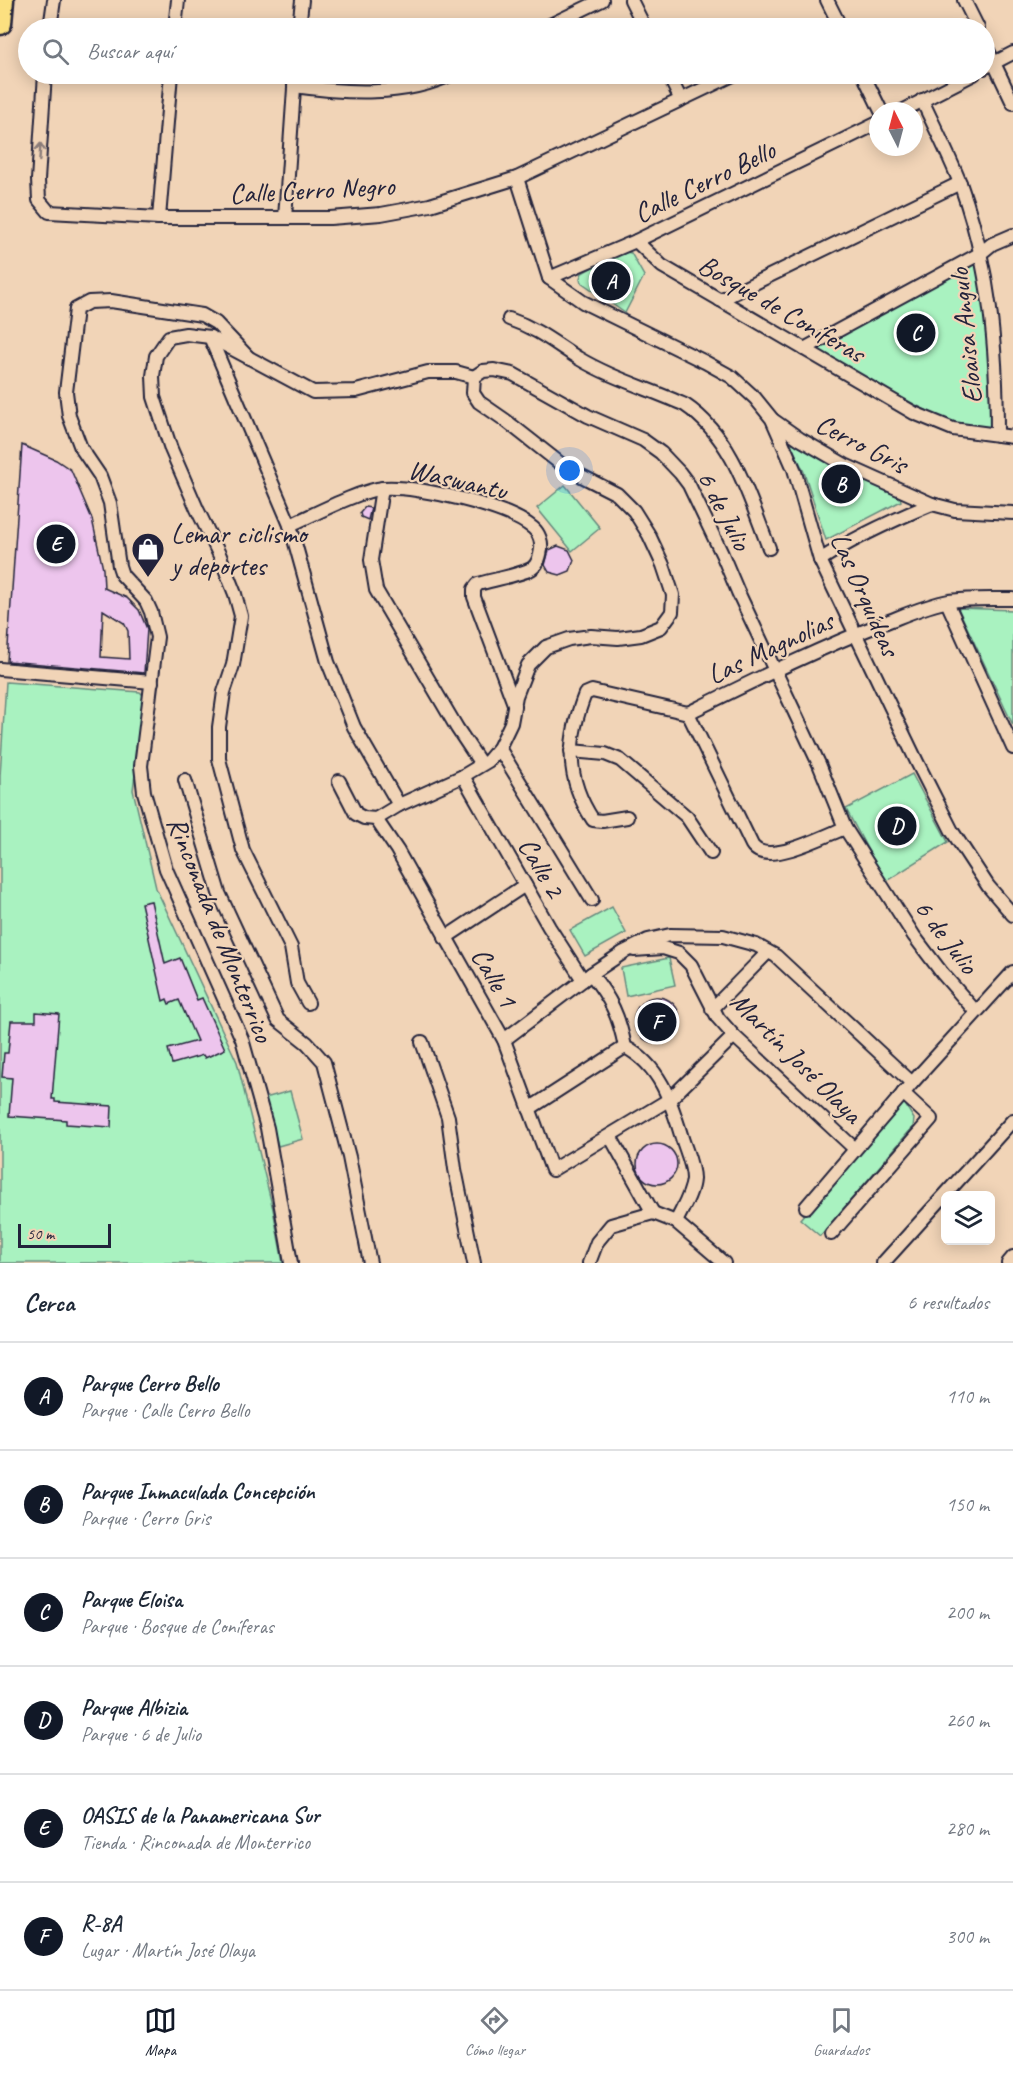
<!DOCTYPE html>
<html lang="es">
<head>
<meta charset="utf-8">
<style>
	:root { --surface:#fff; --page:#f2f2f3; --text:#1f2937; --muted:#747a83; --line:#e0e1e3; --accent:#111827 }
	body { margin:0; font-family:Caveat,sans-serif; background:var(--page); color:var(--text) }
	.controls { position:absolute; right:18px; bottom:18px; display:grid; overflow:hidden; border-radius:9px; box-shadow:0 3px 15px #0003 }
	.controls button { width:54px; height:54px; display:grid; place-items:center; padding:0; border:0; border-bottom:2px solid var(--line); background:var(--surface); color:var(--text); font:30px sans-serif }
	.compass { position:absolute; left:869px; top:102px; width:54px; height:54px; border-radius:50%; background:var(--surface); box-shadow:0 3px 15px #0003; rotate:354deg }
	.scale { position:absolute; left:18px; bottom:15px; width:93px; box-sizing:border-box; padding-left:6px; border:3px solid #22223b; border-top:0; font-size:16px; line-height:21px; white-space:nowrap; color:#22223b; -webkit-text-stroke:4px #f1d4b7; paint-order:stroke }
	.you { position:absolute; left:570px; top:471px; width:21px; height:21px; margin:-15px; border:4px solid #fff; border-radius:50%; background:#1a73e8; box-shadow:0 0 0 9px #1a73e833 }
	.badge { display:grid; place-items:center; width:39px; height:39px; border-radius:50%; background:var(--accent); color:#fff; font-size:20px; font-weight:700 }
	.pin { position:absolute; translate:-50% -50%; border:3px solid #fff; box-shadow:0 2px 6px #0006 }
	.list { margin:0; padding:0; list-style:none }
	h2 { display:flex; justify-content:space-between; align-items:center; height:78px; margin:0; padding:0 24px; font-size:26px }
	h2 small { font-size:20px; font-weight:400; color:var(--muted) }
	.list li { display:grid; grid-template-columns:39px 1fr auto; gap:18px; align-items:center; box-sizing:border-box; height:108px; padding:0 24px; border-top:2px solid var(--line) }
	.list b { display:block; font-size:22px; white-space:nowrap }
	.list p { margin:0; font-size:20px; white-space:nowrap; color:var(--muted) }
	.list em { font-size:20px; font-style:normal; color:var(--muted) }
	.icon { flex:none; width:33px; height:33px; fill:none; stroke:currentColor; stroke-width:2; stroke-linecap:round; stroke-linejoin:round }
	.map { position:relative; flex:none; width:1013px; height:1263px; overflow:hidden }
	.search { position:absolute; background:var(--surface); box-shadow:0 3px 15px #0003; left:18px; right:18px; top:18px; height:66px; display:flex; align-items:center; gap:15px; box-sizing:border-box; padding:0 21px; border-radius:33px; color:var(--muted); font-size:22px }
	.sheet { height:726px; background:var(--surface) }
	nav { display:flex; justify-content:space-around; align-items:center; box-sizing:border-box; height:84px; border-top:2px solid var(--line); background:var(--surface); font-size:16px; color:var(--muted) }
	nav a { display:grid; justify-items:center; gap:3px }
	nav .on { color:var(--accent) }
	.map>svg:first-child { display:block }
</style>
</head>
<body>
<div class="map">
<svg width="1013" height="1263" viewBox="0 0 1013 1263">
	<rect width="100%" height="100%" fill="#f1d4b7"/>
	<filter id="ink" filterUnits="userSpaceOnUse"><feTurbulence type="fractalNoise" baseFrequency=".0167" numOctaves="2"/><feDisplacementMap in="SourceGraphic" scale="12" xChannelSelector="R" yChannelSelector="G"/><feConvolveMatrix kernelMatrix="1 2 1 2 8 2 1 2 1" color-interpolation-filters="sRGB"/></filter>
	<g filter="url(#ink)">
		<g fill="#a9f2c0" stroke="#668a7e" stroke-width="1.5">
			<path d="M621 251 631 253 644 276 625 313 581 282 580 278 582 273Z"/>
			<path d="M977 262 989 316 992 428 952 424 811 350Z"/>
			<path d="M793 443 900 497 901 501 826 540 804 472 791 444Z"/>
			<path d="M565 485 600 528 572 551 537 508Z"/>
			<path d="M958 608 1013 610V725Z"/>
			<path d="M6 682 140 692 145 697 133 790 156 888 237 1062 273 1209 283 1263H0V776Z"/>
			<path d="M912 774 948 842 885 882 846 809Z"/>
			<path d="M612 907 626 933 585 956 570 930Z"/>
			<path d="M669 958 675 985 626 996 621 968Z"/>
			<path d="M290 1091 303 1139 278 1146 265 1098Z"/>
			<path d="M903 1101 914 1119 913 1127 820 1236 800 1219Z"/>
		</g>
		<g fill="#edc5ed" stroke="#22223b" stroke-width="1.5" fill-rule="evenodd">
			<path d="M22 445 56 460 71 470 92 519 103 569 104 588 127 598 139 610 147 629 144 673 7 661ZM103 610 124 623 128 631 129 659 101 657Z"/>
			<path d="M365 507 371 508 368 520 361 517 360 513Z"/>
			<path d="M558 546 569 550 574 560 570 571 560 575 549 572 545 565 549 550Z"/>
			<path d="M151 901 165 964 180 958 197 1000 202 998 225 1049 205 1058 203 1055 172 1064 168 1049 197 1041 179 1000 169 1004 167 999 163 1001 141 903Z"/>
			<circle cx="657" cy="1020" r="23"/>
			<path d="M36 1012 59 1014 52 1099H55V1102L112 1106 111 1127 66 1124V1120L9 1116 12 1078 2 1077 4 1053H8L11 1021H36Z"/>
			<circle cx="657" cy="1164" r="20"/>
		</g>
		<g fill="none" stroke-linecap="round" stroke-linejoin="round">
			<defs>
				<g id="street">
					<path d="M631 0 645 28"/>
					<path d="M827 0 841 28"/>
					<path d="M964 0 978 28"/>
					<path d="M50 28 54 0"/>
					<path d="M175 28 178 0"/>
					<path d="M299 28 302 0"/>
					<path d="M544 28 602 0"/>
					<path d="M984 42 1013 103"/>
					<path d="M984 68 1013 53"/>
					<path d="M45 74 38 180 39 200 49 212 159 218H330L381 214 430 205 517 178 735 74"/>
					<path d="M668 74 681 100"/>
					<path d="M863 74 881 111"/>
					<path d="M294 86C345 93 405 97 452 74"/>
					<path d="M922 100C935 128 949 155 960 183 990 266 997 348 997 435"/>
					<path d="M902 111 974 74"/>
					<path d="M517 178 549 278 583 302 705 362 732 377 755 398 772 419 794 469 820 560 917 762 952 831 988 886 1013 915"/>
					<path d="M159 218 171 74"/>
					<path d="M285 218 295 74"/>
					<path d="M636 241 662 266 914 413 953 429 1013 437"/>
					<path d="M549 278 636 241 878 123"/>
					<path d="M720 300 960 183"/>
					<path d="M509 319C538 329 553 342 578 358 611 378 650 389 685 405 733 437 749 497 769 548"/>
					<path d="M210 337 290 525 328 662 354 727 399 805"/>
					<path d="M804 349 981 253 992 244 1013 235"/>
					<path d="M249 358 216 323 202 315 111 301 89 302 76 309 66 392 69 416 81 448 100 476 110 503 119 566 122 575 146 601 151 612 157 637 141 766 144 792 166 869 242 1039 267 1128 291 1263"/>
					<path d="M474 377 483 371 494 370 513 374 588 416 643 440 661 453 680 473 689 485 722 554 738 592 819 764 845 828 914 936 942 973 976 1012"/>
					<path d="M773 420 800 439 845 465 932 504 955 510 1013 513"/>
					<path d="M382 488 371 560 376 590 457 728 481 764"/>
					<path d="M290 525C313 515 360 490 384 488 418 486 507 506 533 528 539 533 542 542 541 549 540 557 538 565 531 569 519 575 492 580 478 584L474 589V597L514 704"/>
					<path d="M820 560C855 537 893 520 932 504"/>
					<path d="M947 602 1013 748"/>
					<path d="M0 669 152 682"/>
					<path d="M688 713C753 681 817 649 884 623 905 615 927 605 949 601 970 598 992 599 1013 599"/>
					<path d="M688 713 752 845C753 847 758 851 759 851 779 860 826 835 845 828"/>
					<path d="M499 748 592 900"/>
					<path d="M571 751 605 754 620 760 687 817 711 853"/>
					<path d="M463 776 549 927 583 980"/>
					<path d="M185 780 219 893 278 1020 307 1043 324 1062 349 1157 370 1263"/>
					<path d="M339 781 356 814 364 818 376 819 399 805 463 776 488 761 499 748 511 723 516 696 528 665 546 647 569 639 591 636 618 638 641 635 661 627 672 612 673 595 663 565 649 535 634 511 617 494 566 468 505 420 479 402 473 393 474 377"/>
					<path d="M627 817 602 821 593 820C565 778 567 740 585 694L592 691 688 713"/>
					<path d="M376 819 397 850 504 1040 552 1170 670 1099 734 1036"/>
					<path d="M445 938 525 885"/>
					<path d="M634 950 663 948 679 953 691 965 718 1018 734 1036 855 1149"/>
					<path d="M591 974C611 999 619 1016 625 1047 661 1066 671 1102 682 1138 686 1151 693 1165 693 1179 692 1194 682 1209 676 1222"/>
					<path d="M308 1003 297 983 291 947 243 850 219 759V727L224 692 233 665 241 616 235 594 220 556 197 509 171 449 154 397 153 376 156 356 169 337 186 334 210 337 313 392 356 391 428 372H456L474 377"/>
					<path d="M712 1009 768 952"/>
					<path d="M504 1040 591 974 624 952 648 940 670 935 723 936 756 945 776 956 912 1083"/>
					<path d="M422 1042 448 1117 455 1169 474 1263"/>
					<path d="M529 1109 625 1047"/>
					<path d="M610 1136 653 1213"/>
					<path d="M806 1207 912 1083 1013 972"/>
					<path d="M831 1234 931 1119 903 1093"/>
					<path d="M589 1263 597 1242 611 1225 653 1213 676 1222 724 1263"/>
					<path d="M883 1263 1013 1120"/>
					<path d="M1008 1263 1013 1257"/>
				</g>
				<path id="highway" d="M0 23 2 0"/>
			</defs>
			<use href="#street" stroke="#22223b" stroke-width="16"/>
			<use href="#highway" stroke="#22223b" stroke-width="27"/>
			<use href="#street" stroke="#f1d4b7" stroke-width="12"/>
			<use href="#highway" stroke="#fce080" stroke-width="22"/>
		</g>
		<defs><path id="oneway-shaft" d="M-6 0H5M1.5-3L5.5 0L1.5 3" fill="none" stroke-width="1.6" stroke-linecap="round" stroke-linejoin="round" transform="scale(1.5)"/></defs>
		<use stroke="#8a7b79" href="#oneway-shaft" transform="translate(40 152) rotate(-86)"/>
	</g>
	<defs>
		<symbol id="shop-pin" viewBox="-11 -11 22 30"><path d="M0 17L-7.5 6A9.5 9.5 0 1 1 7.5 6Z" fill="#22223b" stroke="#f1d4b7"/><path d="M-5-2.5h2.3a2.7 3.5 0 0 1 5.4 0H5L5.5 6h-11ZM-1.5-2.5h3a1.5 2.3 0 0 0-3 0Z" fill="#fff"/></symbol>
	</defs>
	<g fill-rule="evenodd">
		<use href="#shop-pin" x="129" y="530" width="38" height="52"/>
	</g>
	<g text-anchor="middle" stroke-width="4.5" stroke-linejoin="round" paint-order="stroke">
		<g font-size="28" fill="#22223b" stroke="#f1d4b7">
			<text transform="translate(704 181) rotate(-26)" y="10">Calle Cerro Bello</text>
			<text transform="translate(312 189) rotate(-3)" y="10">Calle Cerro Negro</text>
			<text transform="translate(782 308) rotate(30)" y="10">Bosque de Coníferas</text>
			<text transform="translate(965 336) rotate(-96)" y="10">Eloaisa Angulo</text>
			<text transform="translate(862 443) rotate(27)" y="10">Cerro Gris</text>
			<text transform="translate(458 479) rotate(13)" y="10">Waswantu</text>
			<text transform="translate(725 510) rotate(63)" y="10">6 de Julio</text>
			<text transform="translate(866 594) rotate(66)" y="10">Las Orquídeas</text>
			<text transform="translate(770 647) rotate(-25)" y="10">Las Magnolias</text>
			<text transform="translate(542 867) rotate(60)" y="10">Calle 2</text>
			<text transform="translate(221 929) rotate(68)" y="10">Rinconada de Monterrico</text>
			<text transform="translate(947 936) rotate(53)" y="10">6 de Julio</text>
			<text transform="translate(495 977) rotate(60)" y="10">Calle 1</text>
			<text transform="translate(797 1057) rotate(45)" y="10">Martín José Olaya</text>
		</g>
		<g font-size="28" fill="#22223b" stroke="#f1d4b7" text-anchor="start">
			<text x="171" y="543">Lemar ciclismo<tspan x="171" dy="32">y deportes</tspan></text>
		</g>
	</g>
</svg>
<div class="controls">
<button><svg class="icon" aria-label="layers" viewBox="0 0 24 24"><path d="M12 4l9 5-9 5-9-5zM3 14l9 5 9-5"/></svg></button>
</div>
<svg class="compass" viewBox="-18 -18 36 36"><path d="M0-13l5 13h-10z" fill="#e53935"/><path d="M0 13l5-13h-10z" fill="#747a83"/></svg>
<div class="scale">50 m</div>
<div class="you"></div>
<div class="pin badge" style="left:611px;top:281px">A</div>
<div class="pin badge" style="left:841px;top:484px">B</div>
<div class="pin badge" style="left:916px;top:333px">C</div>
<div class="pin badge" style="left:897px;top:826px">D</div>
<div class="pin badge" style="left:56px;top:544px">E</div>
<div class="pin badge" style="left:657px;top:1022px">F</div>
<div class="search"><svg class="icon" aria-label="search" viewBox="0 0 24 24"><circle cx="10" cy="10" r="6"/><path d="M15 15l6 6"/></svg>Buscar aquí</div>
</div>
<section class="sheet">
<h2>Cerca<small>6 resultados</small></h2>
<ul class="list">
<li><span class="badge">A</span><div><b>Parque Cerro Bello</b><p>Parque · Calle Cerro Bello</p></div><em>110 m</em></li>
<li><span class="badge">B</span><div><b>Parque Inmaculada Concepción</b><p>Parque · Cerro Gris</p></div><em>150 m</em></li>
<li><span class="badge">C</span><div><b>Parque Eloisa</b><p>Parque · Bosque de Coníferas</p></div><em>200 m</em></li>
<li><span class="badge">D</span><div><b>Parque Albizia</b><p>Parque · 6 de Julio</p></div><em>260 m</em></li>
<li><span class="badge">E</span><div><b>OASIS de la Panamericana Sur</b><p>Tienda · Rinconada de Monterrico</p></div><em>280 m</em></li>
<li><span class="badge">F</span><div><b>R-8A</b><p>Lugar · Martín José Olaya</p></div><em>300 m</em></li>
</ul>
</section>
<nav>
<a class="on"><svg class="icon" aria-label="map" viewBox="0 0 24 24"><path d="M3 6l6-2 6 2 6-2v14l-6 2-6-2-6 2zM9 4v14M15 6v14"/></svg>Mapa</a>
<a><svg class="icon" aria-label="directions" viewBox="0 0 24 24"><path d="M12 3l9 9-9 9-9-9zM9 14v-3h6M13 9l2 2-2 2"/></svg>Cómo llegar</a>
<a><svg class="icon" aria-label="saved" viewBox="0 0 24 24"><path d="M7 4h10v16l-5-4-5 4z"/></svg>Guardados</a>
</nav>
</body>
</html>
